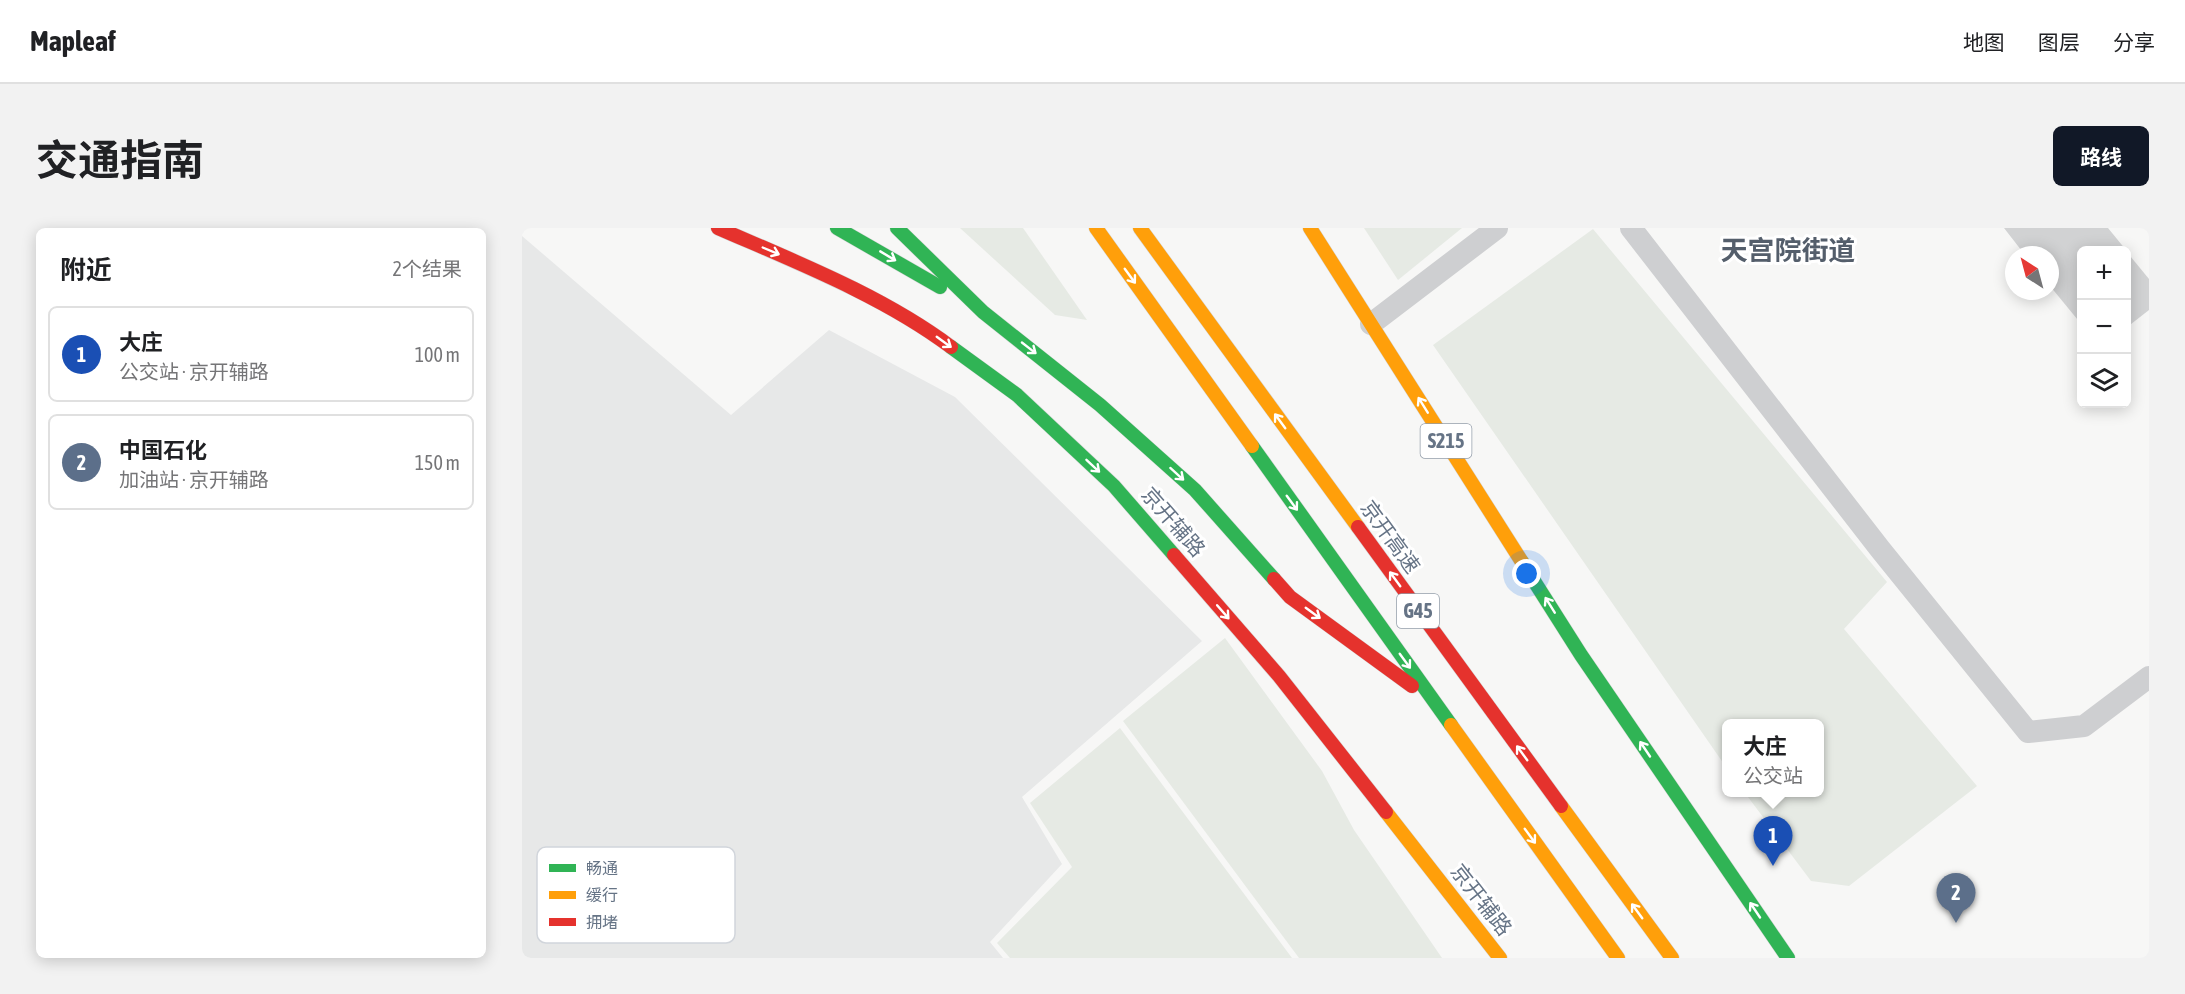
<!DOCTYPE html>
<html lang="zh">
<head>
<meta charset="utf-8">
<style>
	:root { --surface:#fff; --page:#f2f2f2; --text:#202124; --muted:#757577; --line:#e0e0e0; --accent:#111827 }
	body { margin:0; font-family:"Asap Condensed","Noto Sans SC",sans-serif; background:var(--page); color:var(--text) }
	.controls { position:absolute; right:18px; top:18px; display:grid; overflow:hidden; border-radius:9px; box-shadow:0 3px 15px #0003 }
	.controls button { width:54px; height:54px; display:grid; place-items:center; padding:0; border:0; border-bottom:2px solid var(--line); background:var(--surface); color:var(--text); font:30px sans-serif }
	.compass { position:absolute; left:1483px; top:18px; width:54px; height:54px; border-radius:50%; background:var(--surface); box-shadow:0 3px 15px #0003; rotate:324deg }
	.you { position:absolute; left:1005px; top:346px; width:21px; height:21px; margin:-15px; border:4px solid #fff; border-radius:50%; background:#1a73e8; box-shadow:0 0 0 9px #1a73e833 }
	.badge { display:grid; place-items:center; width:39px; height:39px; border-radius:50%; background:var(--accent); color:#fff; font-size:20px; font-weight:700 }
	.pin { position:absolute; translate:-50% -50px; filter:drop-shadow(0 2px 3px #0008) }
	.pin::after { content:''; position:absolute; top:32px; width:21px; height:18px; background:inherit; clip-path:polygon(0 0,100% 0,50% 100%) }
	.popup { position:absolute; left:1200px; top:491px; width:102px; height:78px; box-sizing:border-box; display:grid; place-content:center; border-radius:9px; background:var(--surface); filter:drop-shadow(0 2px 4px #0005); font-size:20px; white-space:nowrap; color:var(--muted) }
	.popup b { font-size:22px; color:var(--text) }
	.popup::after { content:''; position:absolute; left:50%; top:100%; margin-left:-12px; border:12px solid transparent; border-top-color:var(--surface) }
	.list { margin:0; padding:0; list-style:none }
	h2 { display:flex; justify-content:space-between; align-items:center; height:78px; margin:0; padding:0 24px; font-size:26px }
	h2 small { font-size:20px; font-weight:400; color:var(--muted) }
	.list li { display:grid; grid-template-columns:39px 1fr auto; gap:18px; align-items:center; box-sizing:border-box; height:96px; margin:0 12px 12px; padding:0 12px; border:2px solid var(--line); border-radius:9px }
	.list b { display:block; font-size:22px; white-space:nowrap }
	.list p { margin:0; font-size:20px; white-space:nowrap; color:var(--muted) }
	.list em { font-size:20px; font-style:normal; color:var(--muted) }
	.icon { flex:none; width:33px; height:33px; fill:none; stroke:currentColor; stroke-width:2; stroke-linecap:round; stroke-linejoin:round }
	.map { position:relative; flex:none; width:1627px; height:730px; overflow:hidden; border-radius:9px }
	header { display:flex; align-items:center; gap:36px; box-sizing:border-box; height:84px; padding:0 30px; background:var(--surface); border-bottom:2px solid var(--line) }
	header strong { font-size:28px }
	nav { display:flex; gap:33px; margin-inline-start:auto; font-size:21px }
	.intro { display:flex; align-items:center; justify-content:space-between; box-sizing:border-box; height:144px; padding:0 36px }
	h1 { margin:0; font-size:42px }
	.button { padding:15px 27px; border-radius:9px; background:var(--accent); color:#fff; font-size:21px; font-weight:700 }
	main { display:flex; gap:36px; padding:0 36px }
	aside { flex:1; background:var(--surface); border-radius:9px; box-shadow:0 3px 15px #0003 }
	.map>svg:first-child { display:block }
</style>
</head>
<body>
<header>
<strong>Mapleaf</strong>
<nav><a>地图</a><a>图层</a><a>分享</a></nav>
</header>
<div class="intro"><h1>交通指南</h1><a class="button">路线</a></div>
<main>
<aside>
<h2>附近<small>2个结果</small></h2>
<ul class="list">
<li><span class="badge" style="background:#1a4fb4">1</span><div><b>大庄</b><p>公交站 · 京开辅路</p></div><em>100 m</em></li>
<li><span class="badge" style="background:#5c6f8a">2</span><div><b>中国石化</b><p>加油站 · 京开辅路</p></div><em>150 m</em></li>
</ul>
</aside>
<div class="map">
<svg width="1627" height="730" viewBox="0 0 1627 730">
	<rect width="100%" height="100%" fill="#f7f7f6"/>
	<path fill="#e7e8e8" d="M0 8 209 187 307 102 433 169 680 413 500 569 540 636 468 714 481 730H0Z"/>
	<g fill="#e6eae4">
		<path d="M438 0H501L565 92 533 87Z"/>
		<path d="M842 0H940L876 52Z"/>
		<path d="M1071 1 1365 354 1322 401 1455 558 1327 658 1289 653 1223 565 1298 564V496H1204V539L911 117Z"/>
		<path d="M703 410 800 543 832 602 920 730H777L601 493Z"/>
		<path d="M598 500 770 730H488L475 715 550 639 508 575Z"/>
	</g>
	<g fill="#d1d2d3">
		<path d="M1482 0H1586L1604 22H1560V97L1528 58V27H1503Z"/>
		<path d="M1604 23 1627 51V82L1604 100Z"/>
	</g>
	<g fill="none" stroke-linecap="round" stroke-linejoin="round">
		<defs>
			<g id="fast">
				<path d="M315 0 418 59"/>
				<path d="M375 0 461 84 578 177 673 262 752 351"/>
				<path d="M429 119 495 167 592 258 652 327"/>
				<path d="M730 218 929 497"/>
				<path d="M1000 334 1059 427 1266 730"/>
			</g>
			<g id="slow">
				<path d="M574 0 730 218"/>
				<path d="M618 0 836 299"/>
				<path d="M788 0 1000 334"/>
				<path d="M929 497 1096 730"/>
				<path d="M1039 578 1150 730"/>
				<path d="M864 584 978 730"/>
			</g>
			<g id="jam">
				<path d="M196 0C274 34 361 68 429 119"/>
				<path d="M836 299 1039 578"/>
				<path d="M652 327 757 448 864 584"/>
				<path d="M752 351 768 369 890 458"/>
			</g>
		</defs>
		<use href="#fast" stroke="#d4d5d5" stroke-width="15"/>
		<use href="#slow" stroke="#d4d5d5" stroke-width="15"/>
		<use href="#jam" stroke="#d4d5d5" stroke-width="15"/>
		<g stroke="#cecfd1" stroke-width="22">
			<path d="M1109 0 1358 321 1506 504 1562 498 1627 449"/>
			<path d="M849 96 975 0"/>
		</g>
		<use href="#fast" stroke="#30b455" stroke-width="14"/>
		<use href="#slow" stroke="#ff9f0a" stroke-width="14"/>
		<use href="#jam" stroke="#e5322d" stroke-width="14"/>
	</g>
	<defs><path id="oneway-shaft" d="M-6 0H5M1.5-3L5.5 0L1.5 3" fill="none" stroke-width="1.6" stroke-linecap="round" stroke-linejoin="round" transform="scale(1.5)"/></defs>
	<g stroke="#fff">
		<use href="#oneway-shaft" transform="translate(249 23) rotate(23)"/>
		<use href="#oneway-shaft" transform="translate(366 28) rotate(31)"/>
		<use href="#oneway-shaft" transform="translate(608 48) rotate(54)"/>
		<use href="#oneway-shaft" transform="translate(422 114) rotate(36)"/>
		<use href="#oneway-shaft" transform="translate(507 120) rotate(38)"/>
		<use href="#oneway-shaft" transform="translate(901 177) rotate(-122)"/>
		<use href="#oneway-shaft" transform="translate(758 193) rotate(-126)"/>
		<use href="#oneway-shaft" transform="translate(571 238) rotate(43)"/>
		<use href="#oneway-shaft" transform="translate(655 246) rotate(42)"/>
		<use href="#oneway-shaft" transform="translate(770 275) rotate(54)"/>
		<use href="#oneway-shaft" transform="translate(873 351) rotate(-126)"/>
		<use href="#oneway-shaft" transform="translate(1028 377) rotate(-122)"/>
		<use href="#oneway-shaft" transform="translate(701 384) rotate(49)"/>
		<use href="#oneway-shaft" transform="translate(791 385) rotate(36)"/>
		<use href="#oneway-shaft" transform="translate(883 433) rotate(54)"/>
		<use href="#oneway-shaft" transform="translate(1123 521) rotate(-124)"/>
		<use href="#oneway-shaft" transform="translate(1000 525) rotate(-126)"/>
		<use href="#oneway-shaft" transform="translate(1008 608) rotate(54)"/>
		<use href="#oneway-shaft" transform="translate(1233 682) rotate(-124)"/>
		<use href="#oneway-shaft" transform="translate(1115 683) rotate(-126)"/>
	</g>
	<g text-anchor="middle" stroke-width="6" stroke-linejoin="round" paint-order="stroke">
		<g fill="#fff" stroke="#949eaa" stroke-width="1.5">
			<rect x="898.5" y="196" width="51" height="34" rx="4.5"/>
			<rect x="875" y="366" width="42" height="34" rx="4.5"/>
		</g>
		<g font-size="20" font-weight="bold" fill="#667486">
			<text x="924" y="220">S215</text>
			<text x="896" y="390">G45</text>
		</g>
		<g font-size="21" fill="#667486" stroke="#fff">
			<text transform="translate(651 294) rotate(49)" y="7">京开辅路</text>
			<text transform="translate(868 309) rotate(54)" y="7">京开高速</text>
			<text transform="translate(959 672) rotate(52)" y="7">京开辅路</text>
		</g>
		<g font-size="27" font-weight="bold" fill="#545e6b" stroke="#fff">
			<text x="1266" y="32">天宫院街道</text>
		</g>
	</g>
	<rect x="15" y="619" width="198" height="96" rx="9" fill="#fff" stroke="#d1d5db" stroke-width="1.5"/>
	<rect x="27" y="636" width="27" height="8" fill="#30b455"/>
	<rect x="27" y="663" width="27" height="8" fill="#ff9f0a"/>
	<rect x="27" y="690" width="27" height="8" fill="#e5322d"/>
	<g font-size="16" fill="#667486">
		<text x="64" y="646">畅通</text>
		<text x="64" y="673">缓行</text>
		<text x="64" y="700">拥堵</text>
	</g>
</svg>
<div class="controls">
<button>+</button>
<button>−</button>
<button><svg class="icon" aria-label="layers" viewBox="0 0 24 24"><path d="M12 4l9 5-9 5-9-5zM3 14l9 5 9-5"/></svg></button>
</div>
<svg class="compass" viewBox="-18 -18 36 36"><path d="M0-13l5 13h-10z" fill="#e53935"/><path d="M0 13l5-13h-10z" fill="#757577"/></svg>
<div class="you"></div>
<div class="pin badge" style="left:1251px;top:638px;background:#1a4fb4">1</div>
<div class="popup"><b>大庄</b>公交站</div>
<div class="pin badge" style="left:1434px;top:695px;background:#5c6f8a">2</div>
</div>
</main>
</body>
</html>
